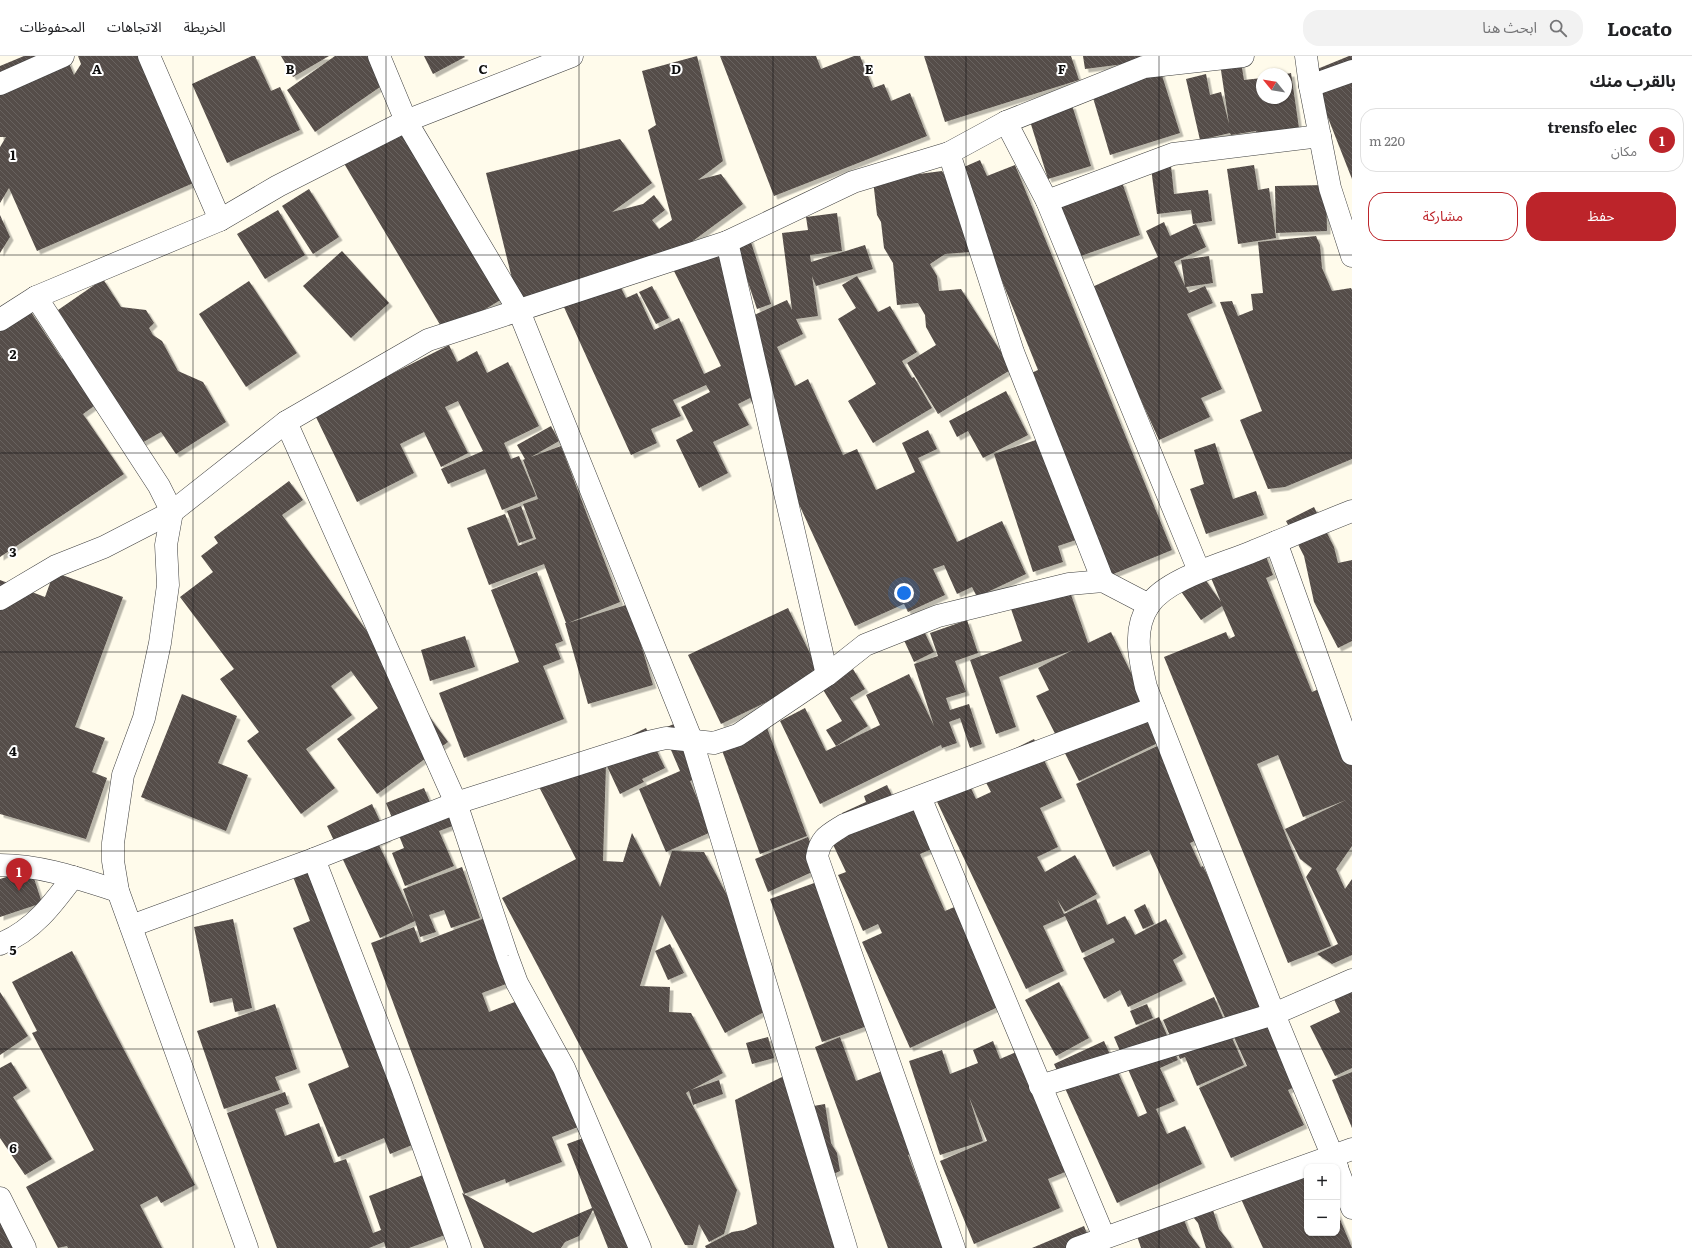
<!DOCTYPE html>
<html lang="ar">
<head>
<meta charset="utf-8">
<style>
	:root { --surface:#fff; --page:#f2f2f2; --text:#202124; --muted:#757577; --line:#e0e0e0; --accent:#bc242a }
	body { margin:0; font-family:Literata,"Noto Sans Arabic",serif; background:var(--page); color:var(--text); direction:rtl }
	.controls { position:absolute; right:12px; bottom:12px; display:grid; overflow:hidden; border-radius:8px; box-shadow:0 1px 3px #0004 }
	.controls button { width:36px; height:36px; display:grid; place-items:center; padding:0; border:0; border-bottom:1px solid var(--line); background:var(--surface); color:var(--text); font:20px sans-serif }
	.compass { position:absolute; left:1256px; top:12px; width:36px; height:36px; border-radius:50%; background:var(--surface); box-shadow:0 1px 3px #0004; rotate:300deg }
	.you { position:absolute; left:904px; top:537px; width:14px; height:14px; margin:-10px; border:3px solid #fff; border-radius:50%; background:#1a73e8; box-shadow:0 0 0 6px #1a73e833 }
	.badge { display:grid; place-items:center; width:26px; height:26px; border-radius:50%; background:var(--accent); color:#fff; font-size:13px; font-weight:700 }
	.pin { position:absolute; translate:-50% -33px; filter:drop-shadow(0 1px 2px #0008) }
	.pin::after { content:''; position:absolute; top:21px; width:14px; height:12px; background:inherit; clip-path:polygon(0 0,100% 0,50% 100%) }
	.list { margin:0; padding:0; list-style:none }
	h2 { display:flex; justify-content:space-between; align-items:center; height:52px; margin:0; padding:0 16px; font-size:17px }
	h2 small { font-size:13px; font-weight:400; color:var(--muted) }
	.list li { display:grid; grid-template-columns:26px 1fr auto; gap:12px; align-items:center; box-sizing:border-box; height:64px; margin:0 8px 8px; padding:0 8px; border:1px solid var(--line); border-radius:16px }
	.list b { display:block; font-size:15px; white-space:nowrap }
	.list p { margin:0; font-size:13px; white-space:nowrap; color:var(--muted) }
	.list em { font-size:13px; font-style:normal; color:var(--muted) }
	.actions { display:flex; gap:8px; padding:12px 16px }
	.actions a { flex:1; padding:9px 0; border:1px solid var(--accent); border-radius:16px; text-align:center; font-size:14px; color:var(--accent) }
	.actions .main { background:var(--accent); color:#fff }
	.icon { flex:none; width:22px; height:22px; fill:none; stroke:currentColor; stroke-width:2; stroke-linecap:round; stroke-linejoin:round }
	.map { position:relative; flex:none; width:1352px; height:1192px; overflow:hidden; direction:ltr }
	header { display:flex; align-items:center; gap:24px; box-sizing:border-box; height:56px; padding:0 20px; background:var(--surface); border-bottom:1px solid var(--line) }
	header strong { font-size:19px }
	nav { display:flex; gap:22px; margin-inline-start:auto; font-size:14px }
	.search { width:280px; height:36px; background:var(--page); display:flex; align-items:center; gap:10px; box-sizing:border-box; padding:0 14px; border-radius:16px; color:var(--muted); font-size:15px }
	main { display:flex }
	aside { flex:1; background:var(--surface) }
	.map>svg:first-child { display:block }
</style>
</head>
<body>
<header>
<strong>Locato</strong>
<div class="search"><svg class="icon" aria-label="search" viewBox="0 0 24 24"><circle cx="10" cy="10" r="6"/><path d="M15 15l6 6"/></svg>ابحث هنا</div>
<nav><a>الخريطة</a><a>الاتجاهات</a><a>المحفوظات</a></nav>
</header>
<main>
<aside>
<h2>بالقرب منك<small></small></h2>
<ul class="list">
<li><span class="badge">1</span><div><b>trensfo elec</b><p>مكان</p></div><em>220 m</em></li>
</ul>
<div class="actions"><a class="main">حفظ</a><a>مشاركة</a></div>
</aside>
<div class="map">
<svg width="1352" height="1192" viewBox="0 0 1352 1192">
	<defs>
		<pattern id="building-back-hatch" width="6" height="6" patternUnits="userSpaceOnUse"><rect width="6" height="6" fill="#554d48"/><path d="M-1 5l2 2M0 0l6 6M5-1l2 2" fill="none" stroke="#68625e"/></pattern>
		<filter id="shadow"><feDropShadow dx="3.5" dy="3.5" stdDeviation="0" flood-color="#0004"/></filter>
	</defs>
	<rect width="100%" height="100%" fill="#fffbeb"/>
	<g fill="url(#building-back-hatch)" filter="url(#shadow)">
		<path d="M24 0H66L74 19 81 8 78 0H144L198 125 37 195 9 132 0 147V91L6 81H0V10Z"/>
		<path d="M252 0H255L271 35 280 31 300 74 227 107 192 28Z"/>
		<path d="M281 0H329L293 21Z"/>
		<path d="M335 0H378L393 22 315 76 287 34Z"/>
		<path d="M424 0H464L465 1 433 18Z"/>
		<path d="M697 0 723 105 698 124 721 118 743 148 682 193 518 247 486 117 620 83 652 127 612 156 643 148 654 139 665 154 652 164 659 173 672 164 648 74 656 69 642 15Z"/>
		<path d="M720 0H816L821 13 854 0H860L873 32 884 28 891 45 910 37 927 80 774 140Z"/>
		<path d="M924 0H1071L1079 24 945 66Z"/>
		<path d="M1083 0H1140V6L1085 13Z"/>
		<path d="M1240 0 1244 24 1262 22V42H1286V18L1291 17 1299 72 1257 78 1256 75 1231 79 1230 77 1200 84 1186 23 1206 18 1210 39 1221 36 1229 68 1219 1Z"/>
		<path d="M1349 0H1352V123L1310 16Z"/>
		<path d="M1160 13 1180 77 1110 99 1091 35Z"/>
		<path d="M1072 49 1091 110 1048 123 1029 62Z"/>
		<path d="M403 61 509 239 445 277 339 99Z"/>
		<path d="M980 104 987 120 1015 109 1172 494 1111 519 1029 318 1038 314 957 114Z"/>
		<path d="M1254 109 1258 134 1269 132 1276 182 1238 188 1227 113Z"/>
		<path d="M1171 110 1174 138 1208 134 1212 165 1193 168 1191 154 1157 158 1151 112Z"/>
		<path d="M942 115 966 154 970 196 945 198 930 208 937 220 939 235 961 233 1012 313 938 358 907 307 936 289 926 271 925 259 918 247 897 249 893 207 884 192 881 166 877 159 873 124Z"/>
		<path d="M1122 126 1140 179 1078 201 1060 147Z"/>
		<path d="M1326 129 1327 175 1276 177 1275 130Z"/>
		<path d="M309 133 339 181 313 198 282 150Z"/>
		<path d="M278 154 305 199 265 223 237 178Z"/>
		<path d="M837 157 842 195 810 199 811 206 865 189 873 213 816 230 812 220 818 260 796 263 803 278 777 291 795 330 808 323 843 399 857 393 876 434 915 416 902 387 928 374 937 393 918 402 957 486 1002 465 1026 518 977 541 972 531 957 538 944 509 933 513 945 539 908 556 904 548 855 570 750 342 738 348 749 369 713 386 728 417 699 432 676 384 693 375 681 351 710 336 706 329 673 344 681 360 651 373 657 387 631 399 563 249 617 224 626 242 637 237 654 274 679 262 704 318 721 310 671 209 718 186 750 261 787 244 792 254 782 177 808 174 806 161Z"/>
		<path d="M0 159 10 181 0 197Z"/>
		<path d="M1164 166 1170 180 1196 168 1206 191 1174 206 1185 230 1181 204 1209 200 1213 227 1186 231 1189 237 1205 230 1213 247 1187 258 1222 333 1201 342 1210 361 1159 384 1090 232 1158 201 1146 175Z"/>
		<path d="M749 180 771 248 757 253 734 185Z"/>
		<path d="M1316 180 1320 189 1322 212 1332 235 1351 232 1352 234V403L1285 431 1268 433 1240 364 1262 355 1220 246 1232 245 1238 260 1253 254 1251 238 1263 237 1258 186Z"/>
		<path d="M342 195 389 247 351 282 303 230Z"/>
		<path d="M857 220 878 256 890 250 917 296 902 305 912 322 914 321 932 352 873 387 848 345 876 328 838 263 856 252 842 229Z"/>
		<path d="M103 223 121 251 146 254 154 267 149 272 153 279 162 285 178 315 203 326 226 366 176 398 161 376 140 388 58 254Z"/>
		<path d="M249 225 297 297 246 331 199 258Z"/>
		<path d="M652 230 669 262 656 268 639 236Z"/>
		<path d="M29 253 62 303 70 297 101 345 83 358 124 418 0 501V272Z"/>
		<path d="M449 289 457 306 477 295 487 317 508 306 539 370 504 387 511 403 519 400 536 440 502 454 485 413 448 428 441 413 483 395 458 345 445 351 468 397 441 411 424 376 400 388 414 417 357 446 314 357Z"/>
		<path d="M1006 335 1028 379 983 402 968 375 957 381 949 365Z"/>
		<path d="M551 370 559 385 531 401 561 390 620 546 568 567 629 548 653 629 588 648 565 567H566L544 508 489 529 467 472 505 458 518 490 536 483 523 448 538 443 523 404 525 403 517 389Z"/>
		<path d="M1042 382 1076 484 1058 490 1063 506 1033 516 994 398Z"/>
		<path d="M1215 387 1233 443 1256 435 1264 459 1206 478 1190 433 1204 428 1194 394Z"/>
		<path d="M289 425 303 444 282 459 448 686 377 738 337 683 378 652 351 615 331 630 352 659 306 693 335 732 301 758 247 685 259 676 220 623 234 613 180 541 213 516 201 500 218 487 214 481Z"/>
		<path d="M521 450 533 482 519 487 507 455Z"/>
		<path d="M1314 451 1334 491 1338 507 1352 504V585L1338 592 1314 546 1304 500 1286 465Z"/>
		<path d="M1264 495 1273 519 1266 522 1312 636 1321 632 1352 708V790L1336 813 1345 833 1352 823V899L1332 908 1317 898 1338 888 1306 821 1312 812 1300 803 1285 773 1346 744 1303 761 1278 699 1257 708 1331 890 1288 907 1164 601 1226 576 1229 583 1235 580 1222 550 1201 564 1180 534 1202 519 1221 546 1209 517Z"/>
		<path d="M54 516 123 541 75 671 105 682 92 716 107 722 86 783 0 758V524L45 541Z"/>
		<path d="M537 516 563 585 555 588 561 603 543 610 564 663 464 702 439 637 519 606 491 534Z"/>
		<path d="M1069 533 1088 587 1111 576 1164 684 1079 725 1036 640 1049 634 1038 612 1073 594 999 621 1016 671 996 678 970 604 1022 585 1011 553Z"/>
		<path d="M788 552 821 620 721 668 688 599Z"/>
		<path d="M967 564 978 597 955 605 966 636 946 642 950 654 969 648 982 688 970 692 960 662 949 666 957 687 942 692 941 689 820 748 780 665 805 652 826 695 880 669 866 639 909 618 934 670 914 608 938 600 930 577Z"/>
		<path d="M922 571 934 596 914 606 902 580Z"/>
		<path d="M465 580 475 611 430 625 421 594Z"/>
		<path d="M853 613 865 633 850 642 868 670 836 690 826 674 842 665 822 632Z"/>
		<path d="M182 638 237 660 218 707 248 719 226 775 141 741Z"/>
		<path d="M763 661 807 780 760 798 716 678Z"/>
		<path d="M681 665 704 720 690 725 711 776 666 796 639 733 680 715 662 673Z"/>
		<path d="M646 672 665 712 642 723 644 726 620 738 606 708 603 805 623 806 632 777 660 831 672 795 704 796 774 927 773 951 725 977 662 859 640 930 670 931 669 956 691 957 723 1017 691 1034 719 1024 723 1038 693 1049 689 1035 686 1037 737 1134 724 1178 709 1186 699 1168 693 1189H685L502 842 576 803 536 725 607 687V691Z"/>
		<path d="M1034 683 1062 742 1040 752 1058 791 1037 801 1045 816 1075 799 1097 838 1065 856 1057 843 1064 858 1096 843 1107 869 1125 860 1135 879 1166 863 1183 898 1173 904 1183 925 1128 951 1120 934 1104 943 1083 902 1115 886 1113 882 1082 897 1065 860 1043 870 1064 915 1026 933 931 733 964 717 976 743 991 736 983 721 1006 697Z"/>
		<path d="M1166 686 1208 779 1190 787 1201 811 1203 810 1304 1027 1288 1034 1304 1069 1231 1102 1199 1032 1247 1010 1149 794 1113 811 1076 728Z"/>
		<path d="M887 729 901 758 922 748 941 789 920 798 945 855 966 846 1011 945 910 992 862 886 882 877 878 868 863 875 838 819 846 816 828 778 848 770 842 757 866 746 864 740Z"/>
		<path d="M424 732 432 751 448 744 458 768 439 775 454 810 405 830 392 797 404 792 386 747Z"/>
		<path d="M372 748 388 782 378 787 414 863 403 833 462 811 480 862 451 872 444 854 429 859 436 876 420 881 415 865 380 882 327 770Z"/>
		<path d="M808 781 821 812 768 836 755 803Z"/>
		<path d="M307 797 427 1083 390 1098 384 1082 338 1101 308 1028 349 1011 293 872 310 865 287 805Z"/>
		<path d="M31 813 42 847 0 861V823Z"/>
		<path d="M828 822 873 968 822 986 770 843Z"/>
		<path d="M1145 848 1154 868 1143 873 1134 854Z"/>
		<path d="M490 860 514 925 482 937 489 956 520 944 536 955 578 1071 552 1081 562 1106 506 1127 505 1123 464 1138 533 1177 592 1152 567 1088 594 1078 640 1192H608L593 1154 579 1180 565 1186 561 1192H484L462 1137 464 1138 371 887 414 871 420 887Z"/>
		<path d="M233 863 252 952 235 956 232 942 210 947 194 871Z"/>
		<path d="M670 888 684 917 668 924 655 895Z"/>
		<path d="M72 895 195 1129 161 1147 157 1140 140 1149 162 1192H68L67 1190 58 1192 26 1131 94 1094 32 977 37 975 12 926Z"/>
		<path d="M1352 924V1012L1335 1020 1310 970 1340 956 1330 935Z"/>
		<path d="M1059 926 1089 982 1056 1000 1025 944Z"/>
		<path d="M0 936 28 980 0 999Z"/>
		<path d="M1214 941 1244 1009 1197 1030 1185 1001 1180 1003 1163 964Z"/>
		<path d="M275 948 297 1013 275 1021 280 1034 224 1053 197 975Z"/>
		<path d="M1147 948 1153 962 1136 969 1130 955Z"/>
		<path d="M1159 961 1178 1004 1160 1012 1175 1045 1156 1053 1167 1078 1185 1070 1202 1108 1117 1147 1054 1008 1104 985 1138 1061 1147 1057 1114 981Z"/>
		<path d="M768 981 774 1002 752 1008 746 987Z"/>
		<path d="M840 981 856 1025 895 1010 916 1096 908 1099 922 1136 932 1132 954 1192H888L815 991Z"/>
		<path d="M993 985 1000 1003 1021 994 1070 1114 1048 1123 1060 1152 974 1188 940 1105 987 1085 969 1041 983 1085 940 1099 909 1005 942 994 950 1018 978 1007 973 994Z"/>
		<path d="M11 1006 27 1032 13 1041 52 1103 25 1119 0 1082V1012Z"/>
		<path d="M1352 1016V1072L1332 1024Z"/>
		<path d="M786 1019 802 1052 825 1048 831 1087 837 1097 840 1115 829 1120 843 1192H706L705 1190 732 1176 744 1174 757 1168 735 1044Z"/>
		<path d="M285 1036 289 1048 275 1053 285 1080 319 1067 334 1107 346 1103 373 1177 381 1174 369 1140 433 1115 456 1175 409 1192H386L384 1186 369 1192H277L227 1057Z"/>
		<path d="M1307 1111V1177H1337V1156L1352 1192H1263L1237 1134Z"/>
		<path d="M1179 1150 1189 1177 1200 1192H1141L1132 1165Z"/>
		<path d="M1213 1154 1219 1173 1230 1187 1232 1192H1206L1198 1167 1189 1156Z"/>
		<path d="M0 1157 21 1192H0Z"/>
		<path d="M1084 1170 1093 1192H1032Z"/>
	</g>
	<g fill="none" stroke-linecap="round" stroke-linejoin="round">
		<defs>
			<g id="minor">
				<path d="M149 0 220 164"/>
				<path d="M379 0 406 65 519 255 692 685 846 1192"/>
				<path d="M1306 0 1310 30 1330 132 1352 200"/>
				<path d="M0 28 63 0"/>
				<path d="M1310 30 1352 15"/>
				<path d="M1006 66 1047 145 1199 515"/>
				<path d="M949 97 1013 296 1103 525"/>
				<path d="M1047 145 1173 98 1320 80"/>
				<path d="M727 186 827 619"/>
				<path d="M36 241 159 430 172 456 166 489 168 529 160 587 144 662 123 719 113 787V805L118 835 247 1192"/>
				<path d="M0 264 36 241 220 164 278 130 406 65 572 0"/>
				<path d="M286 366 456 747 507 900 517 927 564 1012 640 1192"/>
				<path d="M1276 486 1352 698"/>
				<path d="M0 543 56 510 104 491 172 456 286 366 428 284 727 186 853 126 949 97 1006 66 1144 11 1243 0"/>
				<path d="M920 741 1104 1181"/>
				<path d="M314 803 401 1028 460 1192"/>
				<path d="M0 809C41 809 80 823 118 835"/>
				<path d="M131 870 314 803 456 747 648 686 666 682 714 687 738 679 827 619 865 589 938 560 1069 528 1103 525 1149 549"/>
				<path d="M0 888C33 875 53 848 73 821"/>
				<path d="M1040 1030 1274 958 1352 924"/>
				<path d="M1337 1111 1274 958 1146 631C1140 604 1132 574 1149 549 1167 522 1224 508 1254 495 1286 482 1319 468 1352 455"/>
				<path d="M1337 1112 1352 1152"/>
				<path d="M0 1142 25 1192"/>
				<path d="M954 1192 817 801C820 782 828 779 844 769L1154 652"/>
				<path d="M1077 1192 1352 1093"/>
			</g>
		</defs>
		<use href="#minor" stroke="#3f3f3f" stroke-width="23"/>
		<use href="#minor" stroke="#fff" stroke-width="22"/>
	</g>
	<path fill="none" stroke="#0c0c0c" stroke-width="1" stroke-opacity="0.55" d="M193 0V1192M386 0V1192M579 0V1192M773 0V1192M966 0V1192M1159 0V1192M0 199H1352M0 397H1352M0 596H1352M0 795H1352M0 993H1352"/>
	<g font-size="13" text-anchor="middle" font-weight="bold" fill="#0c0c0c" stroke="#fff" stroke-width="4" stroke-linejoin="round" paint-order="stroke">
		<text x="97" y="18">A</text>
		<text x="290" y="18">B</text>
		<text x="483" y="18">C</text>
		<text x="676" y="18">D</text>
		<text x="869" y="18">E</text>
		<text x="1062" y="18">F</text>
		<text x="13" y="104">1</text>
		<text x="13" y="303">2</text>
		<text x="13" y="501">3</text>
		<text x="13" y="700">4</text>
		<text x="13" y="899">5</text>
		<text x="13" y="1097">6</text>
	</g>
</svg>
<div class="controls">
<button>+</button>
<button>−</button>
</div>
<svg class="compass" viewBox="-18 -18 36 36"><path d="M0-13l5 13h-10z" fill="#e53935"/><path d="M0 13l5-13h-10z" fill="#757577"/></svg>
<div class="you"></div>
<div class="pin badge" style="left:19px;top:835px">1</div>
</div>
</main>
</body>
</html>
